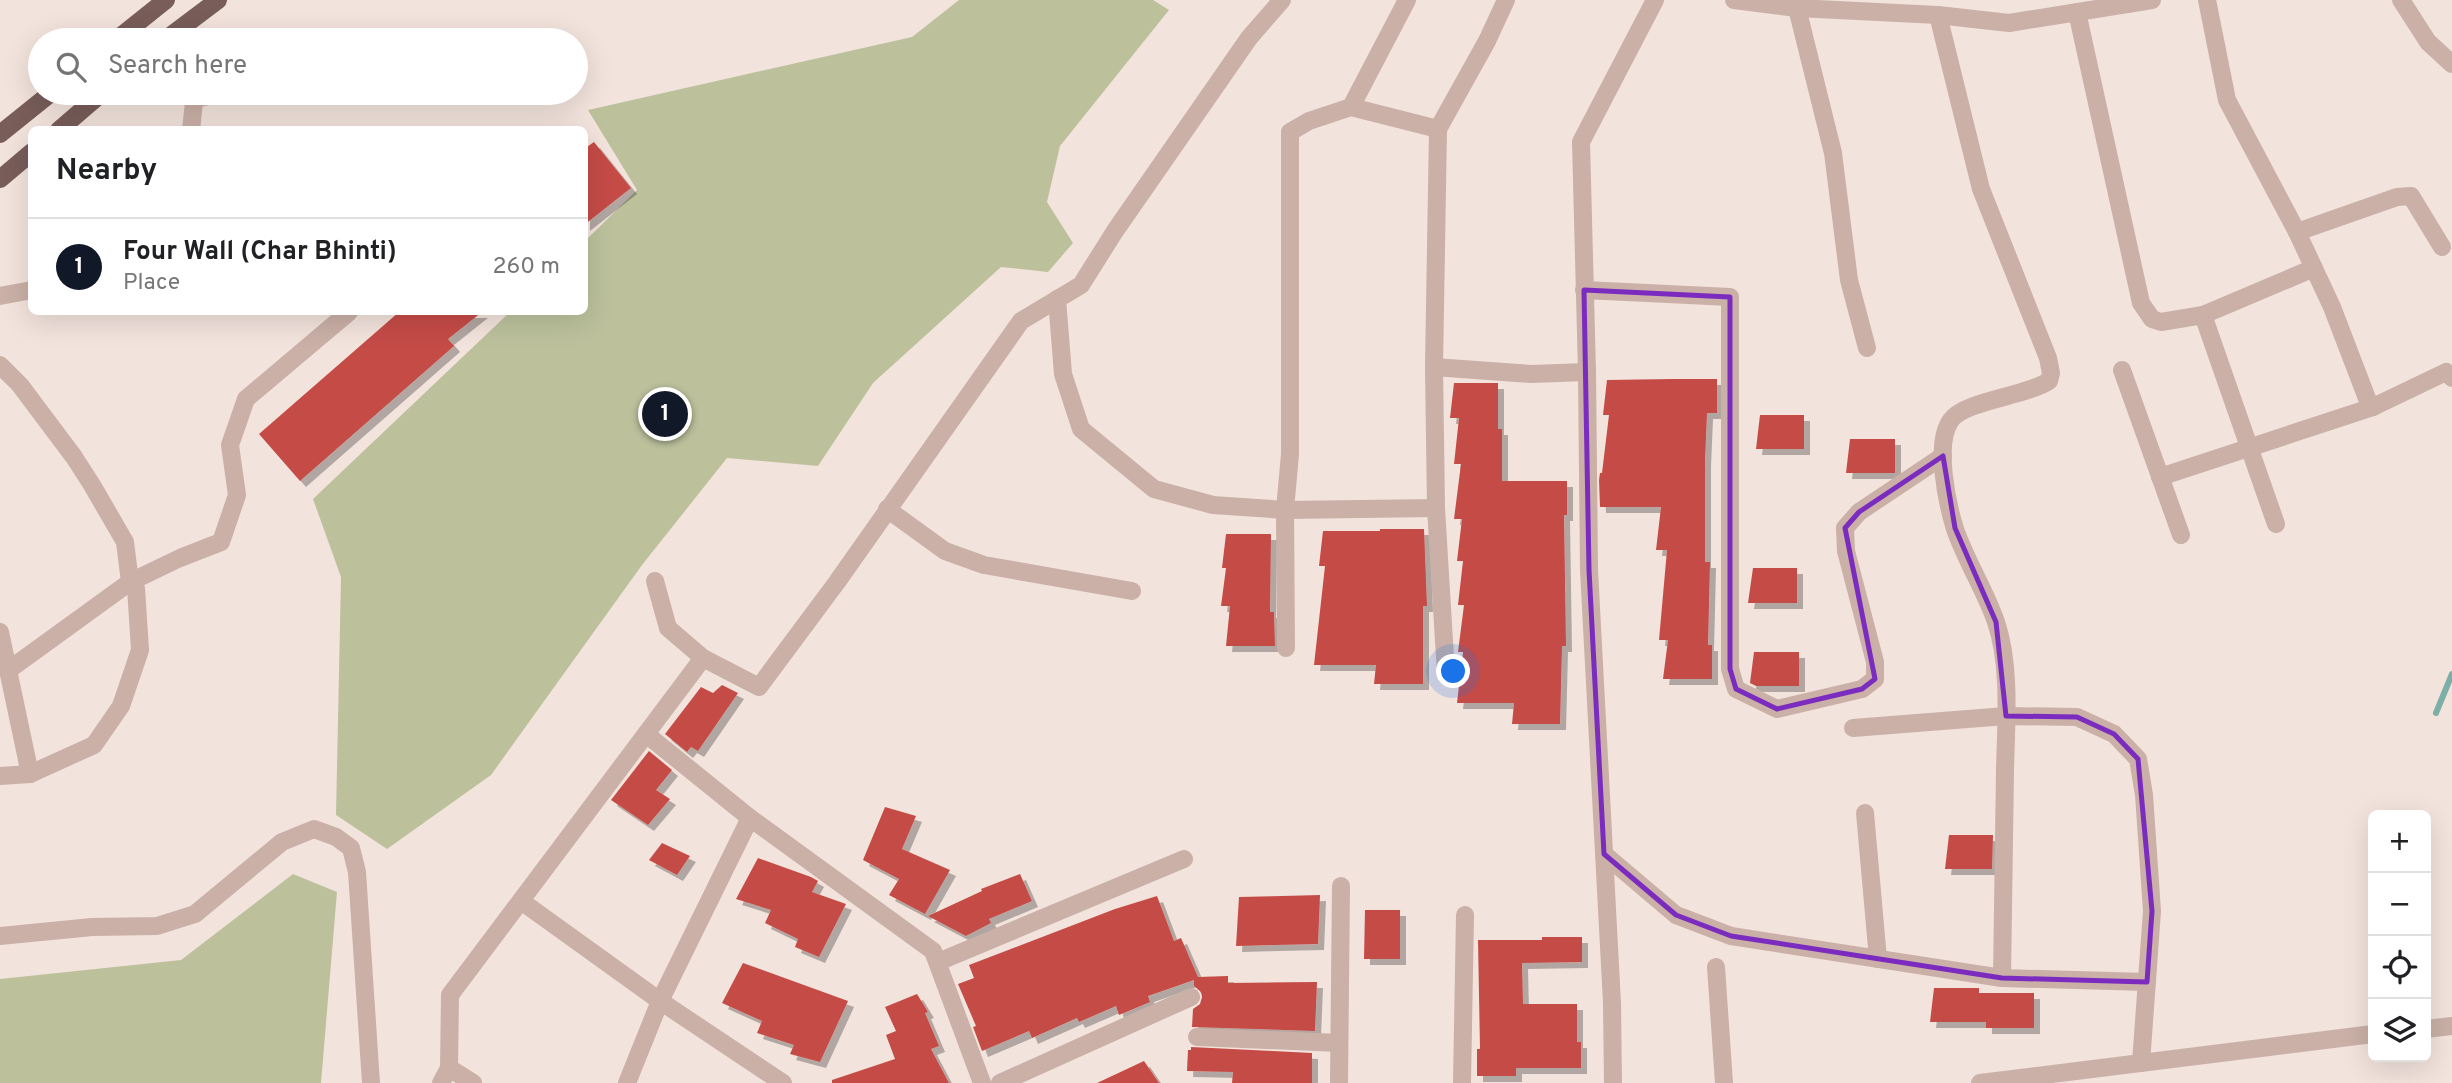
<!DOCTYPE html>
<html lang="en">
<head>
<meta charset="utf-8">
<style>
	:root { --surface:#fff; --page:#f2f2f2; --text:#202124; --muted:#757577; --line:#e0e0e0; --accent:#111827 }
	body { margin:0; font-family:Overpass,sans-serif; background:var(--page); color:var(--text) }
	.controls { position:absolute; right:21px; bottom:21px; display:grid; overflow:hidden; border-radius:10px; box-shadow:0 7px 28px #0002 }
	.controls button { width:63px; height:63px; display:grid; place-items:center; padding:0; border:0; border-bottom:2px solid var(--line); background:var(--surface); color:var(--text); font:35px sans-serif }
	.you { position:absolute; left:1454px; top:672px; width:24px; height:24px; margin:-18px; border:5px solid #fff; border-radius:50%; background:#1a73e8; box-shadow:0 0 0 10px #1a73e833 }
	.badge { display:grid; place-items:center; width:46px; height:46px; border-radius:50%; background:var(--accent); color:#fff; font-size:23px; font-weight:700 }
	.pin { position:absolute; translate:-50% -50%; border:4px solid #fff; box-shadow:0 2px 7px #0006 }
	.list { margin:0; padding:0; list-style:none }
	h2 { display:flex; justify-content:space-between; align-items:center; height:91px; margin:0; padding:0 28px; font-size:30px }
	h2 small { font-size:23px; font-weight:400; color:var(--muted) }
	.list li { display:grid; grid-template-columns:46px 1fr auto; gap:21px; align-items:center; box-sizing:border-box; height:98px; padding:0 28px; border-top:2px solid var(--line) }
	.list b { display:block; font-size:26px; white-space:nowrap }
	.list p { margin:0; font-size:23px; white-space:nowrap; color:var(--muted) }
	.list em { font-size:23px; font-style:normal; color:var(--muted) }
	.icon { flex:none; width:38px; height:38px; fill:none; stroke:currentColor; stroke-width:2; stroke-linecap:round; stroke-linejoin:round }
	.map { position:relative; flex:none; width:2452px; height:1083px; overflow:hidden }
	.search { position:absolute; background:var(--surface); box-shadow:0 7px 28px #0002; left:28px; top:28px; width:560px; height:77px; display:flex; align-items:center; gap:18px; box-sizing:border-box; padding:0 24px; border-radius:38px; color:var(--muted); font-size:26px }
	.panel { position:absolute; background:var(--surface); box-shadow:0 7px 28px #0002; left:28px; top:126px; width:560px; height:189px; border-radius:10px }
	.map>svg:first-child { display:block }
</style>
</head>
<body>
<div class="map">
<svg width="2452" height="1083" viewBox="0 0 2452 1083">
	<defs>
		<filter id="shadow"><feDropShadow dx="6" dy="6" stdDeviation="0" flood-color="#0004"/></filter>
	</defs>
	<rect width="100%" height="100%" fill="#f2e3dc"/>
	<g fill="#bcc19c">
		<path d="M959 0H1153L1169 10 1060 146 1047 202 1073 243 1048 272 1001 267 873 383 818 466 727 458 642 565 491 775 387 849 336 815 341 577 313 499 510 312H584L585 241 637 190 588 110 912 37Z"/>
		<path d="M293 874 337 892 321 1083H0V979L181 960Z"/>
	</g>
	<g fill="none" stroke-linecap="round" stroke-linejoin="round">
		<path stroke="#7bafa7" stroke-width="6" d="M2436 713 2452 674"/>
	</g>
	<g fill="#c54c46" filter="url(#shadow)">
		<path d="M594 142 631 188 584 225V149Z"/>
		<path d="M399 312H482L448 339 454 346 300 481 259 434Z"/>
		<path d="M1672 379H1717V413H1707L1705 461V562H1710L1708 645H1712V679H1663L1668 640H1659L1667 550H1656L1661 507H1600L1599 480 1600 473H1602L1609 415H1603L1607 380Z"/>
		<path d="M1454 383H1498V429H1502V481H1567V515H1564L1566 646H1562L1560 724H1512L1514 703H1457L1463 652H1458L1464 605H1458L1463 561H1457L1462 519H1454L1461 464H1454L1459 418H1450Z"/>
		<path d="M1760 415H1804V449H1756Z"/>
		<path d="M1850 439H1895V473H1846Z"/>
		<path d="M1380 529H1424L1427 606H1423V684H1374L1376 665H1314L1325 566H1319L1323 531H1380Z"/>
		<path d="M1226 534H1271L1270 612H1274L1275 646H1226L1230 606H1221L1226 568H1222Z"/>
		<path d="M1753 568H1797V603H1748Z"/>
		<path d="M1754 652H1799V686H1756L1750 683Z"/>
		<path d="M722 685 738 693 698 751 691 747 687 752 665 734 701 687 713 693Z"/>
		<path d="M649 751 672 770 656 790 670 799 648 825 611 800Z"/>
		<path d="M885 807 916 816 902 849 950 870 925 914 889 895 899 879 863 860Z"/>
		<path d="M1949 835H1993L1992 869H1945Z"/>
		<path d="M662 843 690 856 677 875 649 860Z"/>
		<path d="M758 858 811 877 818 881 812 892 846 904 819 957 795 947 798 939 765 923 771 910 736 899Z"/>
		<path d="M1020 874 1032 901 989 919 991 923 966 936 928 916 982 891 981 889Z"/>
		<path d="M1320 895 1318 944 1236 946 1239 897Z"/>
		<path d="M1157 896 1174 941 1181 938 1198 977 1228 976V983L1317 982 1315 1031 1192 1027 1193 1009 1200 1004 1202 997 1201 992 1194 986V980L1148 996 1150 1002 1119 1015 1116 1006 1079 1022 1077 1018 1032 1038 1029 1031 982 1051 973 1027 976 1026 958 984 974 978 969 965 1115 909Z"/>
		<path d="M1365 910H1400V959H1364Z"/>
		<path d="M1542 937H1582V962L1522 963 1523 1004H1577V1042H1581V1068H1516V1076H1477V1049H1480L1478 940H1542Z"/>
		<path d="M743 963 848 1001 820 1062 790 1054 794 1045 757 1033 762 1021 722 1003Z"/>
		<path d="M1934 988H1979V993H2034V1028H1986V1022H1930Z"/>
		<path d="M917 994 928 1012 925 1013 939 1046 931 1049 949 1083H832V1080L895 1059 886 1035 896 1031 885 1007Z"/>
		<path d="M1191 1047 1312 1053V1083H1232L1233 1072 1187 1071 1188 1050H1191Z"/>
		<path d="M1144 1061 1159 1083H1097Z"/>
	</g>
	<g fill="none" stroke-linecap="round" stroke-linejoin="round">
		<g stroke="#cab0a7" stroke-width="18">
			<path d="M1734 0 1797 8 1938 15 2009 23 2152 0"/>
			<path d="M2207 0 2227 100 2297 232 2332 307 2368 401 2373 407 2446 372 2452 378"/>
			<path d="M2401 0 2428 42 2452 64"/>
			<path d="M1797 8 1833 153 1849 280 1867 348"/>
			<path d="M2077 12 2141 303 2152 319 2161 322 2203 315"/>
			<path d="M1938 15 1981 189 2048 358 2051 373 2049 381C2026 396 1964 401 1951 420 1934 443 1947 503 1955 529 1966 561 1985 590 1996 622 2011 666 2006 724 2005 770 2004 839 2003 909 2002 978"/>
			<path d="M194 99 224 93"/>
			<path d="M1351 107 1438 129"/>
			<path d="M191 130 195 93"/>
			<path d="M2297 232 2397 197 2411 196 2442 247"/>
			<path d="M1584 290 1730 297V669L1736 689 1777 709 1862 689 1875 679V662L1846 551 1845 528 1859 512 1943 456"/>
			<path d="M0 296 32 290"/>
			<path d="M1057 299 1063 374 1081 429 1154 489 1213 505 1285 510 1436 508"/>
			<path d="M0 365 20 385 74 457 92 485 125 542 130 582 136 588 140 650 121 706 94 745 30 774 0 776"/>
			<path d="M1434 367 1531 374 1587 372"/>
			<path d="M2122 370 2181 535"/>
			<path d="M2160 477 2373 407"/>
			<path d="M887 509 945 551 984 565 1132 591"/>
			<path d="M2276 524 2203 315 2314 268"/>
			<path d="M655 581 668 628 703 658"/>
			<path d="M0 632 30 774"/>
			<path d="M1286 648 1285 510 1290 454V132L1309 121 1351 107 1407 0"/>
			<path d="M10 669 130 582 180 558 221 542 237 495 230 445 246 399 349 312"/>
			<path d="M1446 674 1436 508 1434 367 1438 129 1487 41 1506 0"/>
			<path d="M1853 728 2006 716 2077 717 2114 734 2138 759 2144 795 2152 911 2141 1063"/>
			<path d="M646 734 750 818 933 951 982 1083"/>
			<path d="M1865 813 1878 959"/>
			<path d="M1604 854 1676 915 1731 936 2002 978 2147 982"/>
			<path d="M521 901 660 1001 783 1083"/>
			<path d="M0 936 92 927 157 926 195 914 282 842 314 829 336 837 351 848 357 872 371 1083"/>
			<path d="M938 962 1184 859"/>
			<path d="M1716 967 1724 1083"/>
			<path d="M2426 1029 2452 1026"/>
			<path d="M1197 1037 1339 1043"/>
			<path d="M449 1068 473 1083"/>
			<path d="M441 1083 449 1068 450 995 703 658 759 687 837 582 1021 321 1081 285 1115 231 1249 38 1282 0"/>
			<path d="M627 1083 660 1001 750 818"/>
			<path d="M1000 1083 1191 997"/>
			<path d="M1339 1083 1341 886"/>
			<path d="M1462 1083 1465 915"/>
			<path d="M1613 1083 1612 1003 1589 570 1587 372 1581 142 1655 0"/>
			<path d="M1980 1083 2373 1034"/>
		</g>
		<g stroke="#785d59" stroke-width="18">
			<path d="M116 40 166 0"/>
			<path d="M165 40 218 0"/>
			<path d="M59 130 102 93"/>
			<path d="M0 134 51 93"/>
			<path d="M0 179 32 152"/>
		</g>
	</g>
	<path fill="none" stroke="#7b2cbf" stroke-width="5" stroke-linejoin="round" d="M1584 290 1730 297V669L1736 689 1777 709 1862 689 1875 679 1845 528 1859 512 1943 456 1955 528 1996 622 2006 716 2077 717 2114 734 2138 759 2152 911 2147 982 2002 978 1731 936 1676 915 1604 854 1589 570Z"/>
</svg>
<div class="controls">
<button>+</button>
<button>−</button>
<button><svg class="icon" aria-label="locate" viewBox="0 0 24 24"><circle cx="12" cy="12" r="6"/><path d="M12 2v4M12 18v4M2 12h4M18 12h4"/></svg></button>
<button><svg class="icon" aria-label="layers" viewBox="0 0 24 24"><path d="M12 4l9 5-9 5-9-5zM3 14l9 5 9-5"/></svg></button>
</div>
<div class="you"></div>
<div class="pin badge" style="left:665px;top:414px">1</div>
<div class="search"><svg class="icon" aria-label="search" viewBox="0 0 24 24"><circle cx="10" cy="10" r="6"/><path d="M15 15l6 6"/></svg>Search here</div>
<section class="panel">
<h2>Nearby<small></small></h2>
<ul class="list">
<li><span class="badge">1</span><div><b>Four Wall (Char Bhinti)</b><p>Place</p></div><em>260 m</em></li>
</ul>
</section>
</div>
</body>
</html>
